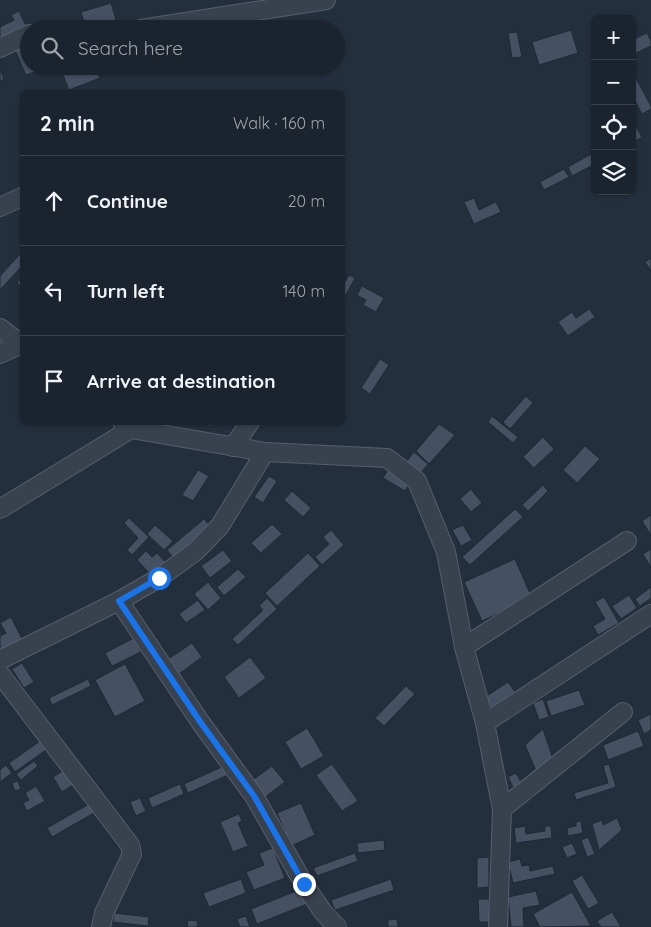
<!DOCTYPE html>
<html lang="en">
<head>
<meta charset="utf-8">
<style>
	:root { --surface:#1b232e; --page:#242b36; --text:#f1f3f6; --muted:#a0a4aa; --line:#39404a }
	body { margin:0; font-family:Quicksand,sans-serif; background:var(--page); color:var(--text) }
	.controls { position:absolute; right:15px; top:15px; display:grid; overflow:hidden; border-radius:8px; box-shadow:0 1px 4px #0004 }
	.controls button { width:45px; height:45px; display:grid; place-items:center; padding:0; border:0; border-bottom:1px solid var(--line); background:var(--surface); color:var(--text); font:25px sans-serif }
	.stop { position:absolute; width:15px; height:15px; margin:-11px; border:4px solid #1a73e8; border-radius:50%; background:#fff }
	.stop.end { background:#1a73e8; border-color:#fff; box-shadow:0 1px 5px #0008 }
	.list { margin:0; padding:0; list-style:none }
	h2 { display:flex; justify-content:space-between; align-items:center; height:65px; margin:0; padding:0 20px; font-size:21px }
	h2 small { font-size:16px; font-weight:400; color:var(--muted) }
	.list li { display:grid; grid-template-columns:32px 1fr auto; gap:15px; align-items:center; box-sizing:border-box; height:90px; padding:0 20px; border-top:1px solid var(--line) }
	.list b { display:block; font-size:19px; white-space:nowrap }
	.list em { font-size:16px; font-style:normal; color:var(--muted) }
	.icon { flex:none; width:28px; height:28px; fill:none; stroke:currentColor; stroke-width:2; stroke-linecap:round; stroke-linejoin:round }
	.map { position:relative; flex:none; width:651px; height:927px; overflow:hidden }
	.search { position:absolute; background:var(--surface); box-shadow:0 1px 4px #0004; left:20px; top:20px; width:325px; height:55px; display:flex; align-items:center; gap:12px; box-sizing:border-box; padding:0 18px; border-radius:28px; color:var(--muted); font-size:19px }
	.panel { position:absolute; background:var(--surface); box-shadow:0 1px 4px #0004; left:20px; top:90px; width:325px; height:335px; border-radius:8px }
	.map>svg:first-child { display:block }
</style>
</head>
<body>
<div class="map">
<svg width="651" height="927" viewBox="0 0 651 927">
	<rect width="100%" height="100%" fill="#242f3e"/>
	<g fill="#455162" stroke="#1f2835">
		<path d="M111 3 118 26 108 29H86L81 12Z"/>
		<path d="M19 11 26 26 0 39V27L14 20 11 15Z"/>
		<path d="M571 30 578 53 539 65 532 42Z"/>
		<path d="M517 32 522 57 512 58 508 33Z"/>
		<path d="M647 33 651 41V46L632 55V40Z"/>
		<path d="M26 44 29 51V66H35L37 71 26 75 14 48Z"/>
		<path d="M69 66H95L100 78 69 90 61 70Z"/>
		<path d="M0 69 4 79 0 81Z"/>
		<path d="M632 71 651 106V109L642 114 632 95Z"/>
		<path d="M254 89 255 92H240Z"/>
		<path d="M632 99 637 108 632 111Z"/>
		<path d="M637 128 642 137 632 143V130Z"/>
		<path d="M595 152V164L572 176 568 167Z"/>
		<path d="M564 169 569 177 544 190 540 182Z"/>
		<path d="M474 198 479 210 496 202 501 212 474 224 464 202Z"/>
		<path d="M22 252V266L0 290V276Z"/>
		<path d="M651 258V271L645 262Z"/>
		<path d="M349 275 355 278 342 302V287Z"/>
		<path d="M22 276V287L17 283Z"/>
		<path d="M362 286 384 298 376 312 363 305 366 300 357 295Z"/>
		<path d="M589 309 595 317 568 336 558 322 572 312 576 318Z"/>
		<path d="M380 359 389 365 370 394 361 388Z"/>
		<path d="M526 396 533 403 510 429 503 422Z"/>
		<path d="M492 416 518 437 513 443 488 422Z"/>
		<path d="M204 422H214L210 427Z"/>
		<path d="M439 424 455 435 429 464 416 451Z"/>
		<path d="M543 437 554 449 534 468 523 457Z"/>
		<path d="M585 446 600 459 577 483 563 470Z"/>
		<path d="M414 452 428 464 420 474 406 462Z"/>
		<path d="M198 470 209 476 193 501 182 495Z"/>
		<path d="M388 470 410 483 405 491 383 478Z"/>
		<path d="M269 476 277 481 263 503 254 497Z"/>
		<path d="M543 485 548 491 528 511 522 505Z"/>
		<path d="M471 489 482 503 471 512 460 499Z"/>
		<path d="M292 491 311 508 303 517 284 500Z"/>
		<path d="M515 509 523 517 470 565 462 557Z"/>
		<path d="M651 515V534H650L642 521Z"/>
		<path d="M129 518 149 537 132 555 127 550 138 538 124 523Z"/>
		<path d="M204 519 213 529 176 561 167 550Z"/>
		<path d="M272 524 282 534 261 553 251 543Z"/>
		<path d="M155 525 173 541 164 550 147 534Z"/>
		<path d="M463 525 472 540 461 546 452 530Z"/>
		<path d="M331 530 344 545 322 565 315 557 329 544 323 537Z"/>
		<path d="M651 549V566H650L643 554Z"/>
		<path d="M223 550 232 561 210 578 201 566Z"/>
		<path d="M146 551 152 557 157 553 168 565 154 578 137 560Z"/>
		<path d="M308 553 320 566 277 606 265 593Z"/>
		<path d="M515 559 532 598 482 621 464 582Z"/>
		<path d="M238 569 246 577 224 596 217 587Z"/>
		<path d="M208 582 221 598 208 610 194 594Z"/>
		<path d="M651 587V598L640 606 635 599Z"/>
		<path d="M629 595 637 608 621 619 612 606Z"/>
		<path d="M604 597 619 623 598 635 593 626 605 619 595 602Z"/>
		<path d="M267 598 277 609 238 645 232 639 263 610 259 606Z"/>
		<path d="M198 600 205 610 186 623 179 614Z"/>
		<path d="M11 617 23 641 0 653V636L6 633 0 623Z"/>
		<path d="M134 638 141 652 112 666 105 653Z"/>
		<path d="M192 643 202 657 175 677 164 662Z"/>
		<path d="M250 657 266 678 239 698 224 677Z"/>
		<path d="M22 663 34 682 24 688 12 669Z"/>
		<path d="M125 664 145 701 115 717 95 680Z"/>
		<path d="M88 679 91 686 52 705 49 698Z"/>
		<path d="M508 682 518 696 494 712 485 697Z"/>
		<path d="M406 686 415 694 384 726 375 718Z"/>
		<path d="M579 690 585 705 551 716 546 701Z"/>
		<path d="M543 699 549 717 539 720 533 703Z"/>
		<path d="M651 714V730L644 734 638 720Z"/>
		<path d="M307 728 324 756 301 769 285 742Z"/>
		<path d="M543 729 553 759 537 773 525 745Z"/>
		<path d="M638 731 644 746 608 760 603 745Z"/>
		<path d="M40 741 46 750 15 772 9 763Z"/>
		<path d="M34 761 38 766 21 780 16 774Z"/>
		<path d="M332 764 358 801 342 811 316 775Z"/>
		<path d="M609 764 616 787 576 800 574 793 608 783 603 766Z"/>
		<path d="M6 765 12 773 0 782V770Z"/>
		<path d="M224 766 228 775 188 793 184 784Z"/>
		<path d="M272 766 285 782 264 798 251 781Z"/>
		<path d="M64 770 73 785 62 792 53 777Z"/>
		<path d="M516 773 522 784 514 789 508 777Z"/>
		<path d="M18 781 21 789 15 791 12 783Z"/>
		<path d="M180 784 184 794 152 808 148 798Z"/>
		<path d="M36 786 45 801 27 811 23 803 29 800 25 793Z"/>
		<path d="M140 798 146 811 136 816 130 802Z"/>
		<path d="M301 803 315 835 291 846 277 813Z"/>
		<path d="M89 804 94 813 52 837 47 828Z"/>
		<path d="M239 814 242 821 238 823 248 846 233 852 220 822Z"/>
		<path d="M617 818 622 830 599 850 592 824 602 820 603 825Z"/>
		<path d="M581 821 583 833 568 836 567 828 576 826V822Z"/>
		<path d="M525 826 526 834 545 831V826H551L552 838 516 843 514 828Z"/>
		<path d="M588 837 595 854 587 857 581 840Z"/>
		<path d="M384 840 385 850 358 853 357 843Z"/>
		<path d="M572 843 577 854 567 858 562 847Z"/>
		<path d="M273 848 285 878 254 890 246 872 264 865 259 853Z"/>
		<path d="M355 853 358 861 317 876 313 868Z"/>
		<path d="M489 857V887L477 888V858Z"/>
		<path d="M520 859 522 866 529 865 530 871 553 866 555 874 513 883 508 862Z"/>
		<path d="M582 875 599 903 588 909 572 881Z"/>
		<path d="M241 879 246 893 209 907 203 893Z"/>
		<path d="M391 879 394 890 335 910 331 900Z"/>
		<path d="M301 889 307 904 257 924 251 909Z"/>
		<path d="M536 891 540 905 523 908 524 927H511L508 897Z"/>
		<path d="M572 892 591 926 540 927 533 914Z"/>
		<path d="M478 899H489L490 922H479Z"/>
		<path d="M612 912 621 927H601L597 921Z"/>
		<path d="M114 913 149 917 148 926 113 922Z"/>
		<path d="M246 916 250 927H240L237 919Z"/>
		<path d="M397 919 398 927H388V920Z"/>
		<path d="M188 920 198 921 197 927H187Z"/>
	</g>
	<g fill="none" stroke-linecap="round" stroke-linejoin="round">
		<defs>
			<g id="minor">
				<path d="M141 29 326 0"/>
				<path d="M0 48 29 34"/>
				<path d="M0 207 22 197"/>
				<path d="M0 328 22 345"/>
				<path d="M0 354 21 344"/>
				<path d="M122 422 131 429 265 452 387 458 417 481 446 552 464 647 485 723 502 809 498 927"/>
				<path d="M233 447 250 422"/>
				<path d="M0 509 131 429"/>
				<path d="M119 601 201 723 254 796 304 884 323 912 337 927"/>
				<path d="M464 647 627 541"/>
				<path d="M0 660 119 601 159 578 196 551 220 526 265 452"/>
				<path d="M0 674 130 845 132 854 104 913 101 927"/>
				<path d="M485 723 651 614"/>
				<path d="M502 809 623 712"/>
			</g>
		</defs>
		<use href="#minor" stroke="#565f6c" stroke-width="20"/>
		<use href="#minor" stroke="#38414e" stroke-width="18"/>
	</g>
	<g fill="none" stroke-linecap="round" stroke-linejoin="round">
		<path stroke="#1a73e8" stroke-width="6" d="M159 578 119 601 201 723 254 796 304 884"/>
	</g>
</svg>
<div class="controls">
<button>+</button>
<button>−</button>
<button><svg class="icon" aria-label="locate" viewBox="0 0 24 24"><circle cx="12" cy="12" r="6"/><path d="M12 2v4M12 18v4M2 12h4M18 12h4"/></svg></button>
<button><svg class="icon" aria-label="layers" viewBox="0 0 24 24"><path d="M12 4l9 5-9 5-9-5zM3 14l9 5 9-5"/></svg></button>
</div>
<div class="stop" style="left:159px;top:578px"></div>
<div class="stop end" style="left:304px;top:884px"></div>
<div class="search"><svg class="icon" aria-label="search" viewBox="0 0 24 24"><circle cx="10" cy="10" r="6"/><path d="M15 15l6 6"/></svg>Search here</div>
<section class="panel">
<h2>2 min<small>Walk · 160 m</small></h2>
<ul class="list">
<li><svg class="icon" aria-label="ahead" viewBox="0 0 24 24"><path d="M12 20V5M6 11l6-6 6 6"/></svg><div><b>Continue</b></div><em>20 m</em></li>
<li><svg class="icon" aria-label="left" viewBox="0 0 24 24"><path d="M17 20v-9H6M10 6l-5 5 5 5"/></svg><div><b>Turn left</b></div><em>140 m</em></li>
<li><svg class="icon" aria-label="arrive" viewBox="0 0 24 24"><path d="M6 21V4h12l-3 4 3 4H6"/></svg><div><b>Arrive at destination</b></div></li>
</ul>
</section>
</div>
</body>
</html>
